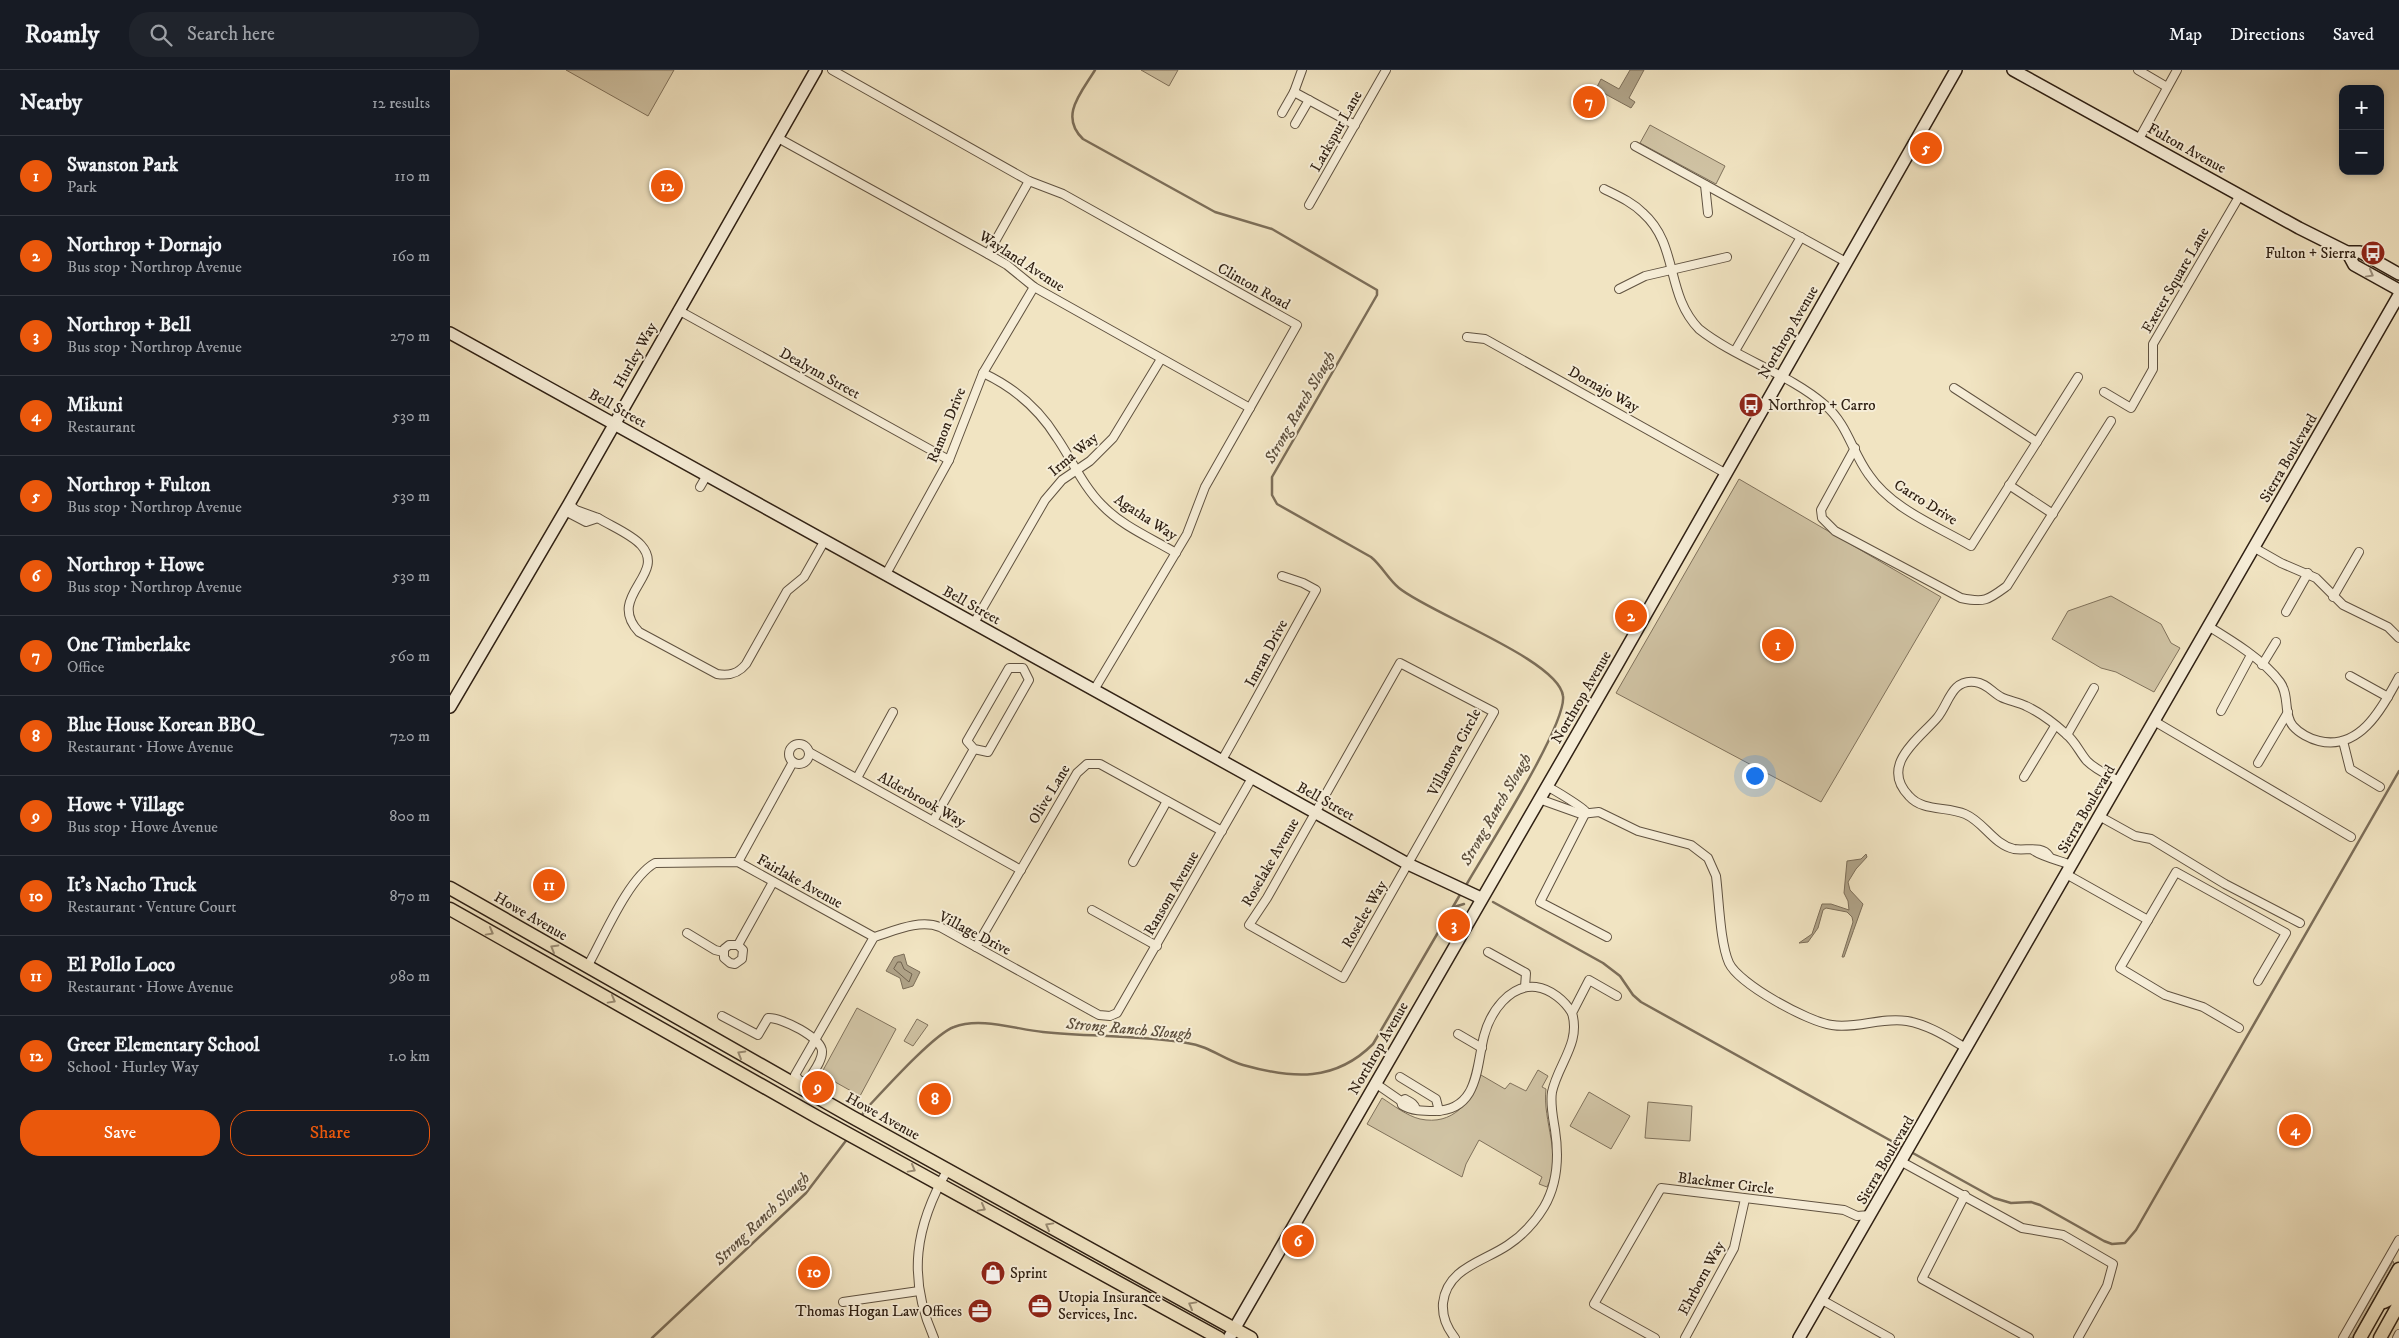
<!DOCTYPE html>
<html lang="en">
<head>
<meta charset="utf-8">
<style>
	:root { --surface:#171b24; --page:#20242c; --text:#f1f3f6; --muted:#9ea1a6; --line:#363941; --accent:#ea580c }
	body { margin:0; font-family:"IM FELL DW Pica",serif; background:var(--page); color:var(--text) }
	.controls { position:absolute; right:15px; top:15px; display:grid; overflow:hidden; border-radius:10px; box-shadow:0 2px 8px #0003 }
	.controls button { width:45px; height:45px; display:grid; place-items:center; padding:0; border:0; border-bottom:1px solid var(--line); background:var(--surface); color:var(--text); font:25px sans-serif }
	.you { position:absolute; left:1304px; top:705px; width:18px; height:18px; margin:-12px; border:4px solid #fff; border-radius:50%; background:#1a73e8; box-shadow:0 0 0 8px #1a73e833 }
	.badge { display:grid; place-items:center; width:32px; height:32px; border-radius:50%; background:var(--accent); color:#fff; font-size:16px; font-weight:700 }
	.pin { position:absolute; translate:-50% -50%; border:2px solid #fff; box-shadow:0 1px 5px #0006 }
	.list { margin:0; padding:0; list-style:none }
	h2 { display:flex; justify-content:space-between; align-items:center; height:65px; margin:0; padding:0 20px; font-size:21px }
	h2 small { font-size:16px; font-weight:400; color:var(--muted) }
	.list li { display:grid; grid-template-columns:32px 1fr auto; gap:15px; align-items:center; box-sizing:border-box; height:80px; padding:0 20px; border-top:1px solid var(--line) }
	.list b { display:block; font-size:19px; white-space:nowrap }
	.list p { margin:0; font-size:16px; white-space:nowrap; color:var(--muted) }
	.list em { font-size:16px; font-style:normal; color:var(--muted) }
	.actions { display:flex; gap:10px; padding:15px 20px }
	.actions a { flex:1; padding:11px 0; border:1px solid var(--accent); border-radius:20px; text-align:center; font-size:18px; color:var(--accent) }
	.actions .main { background:var(--accent); color:#fff }
	.icon { flex:none; width:28px; height:28px; fill:none; stroke:currentColor; stroke-width:2; stroke-linecap:round; stroke-linejoin:round }
	.map { position:relative; flex:none; width:1949px; height:1268px; overflow:hidden }
	header { display:flex; align-items:center; gap:30px; box-sizing:border-box; height:70px; padding:0 25px; background:var(--surface); border-bottom:1px solid var(--line) }
	header strong { font-size:24px }
	nav { display:flex; gap:28px; margin-inline-start:auto; font-size:18px }
	.search { width:350px; height:45px; background:var(--page); display:flex; align-items:center; gap:12px; box-sizing:border-box; padding:0 18px; border-radius:20px; color:var(--muted); font-size:19px }
	main { display:flex }
	aside { flex:1; background:var(--surface) }
	.map>svg:first-child { display:block }
</style>
</head>
<body>
<header>
<strong>Roamly</strong>
<div class="search"><svg class="icon" aria-label="search" viewBox="0 0 24 24"><circle cx="10" cy="10" r="6"/><path d="M15 15l6 6"/></svg>Search here</div>
<nav><a>Map</a><a>Directions</a><a>Saved</a></nav>
</header>
<main>
<aside>
<h2>Nearby<small>12 results</small></h2>
<ul class="list">
<li><span class="badge">1</span><div><b>Swanston Park</b><p>Park</p></div><em>110 m</em></li>
<li><span class="badge">2</span><div><b>Northrop + Dornajo</b><p>Bus stop · Northrop Avenue</p></div><em>160 m</em></li>
<li><span class="badge">3</span><div><b>Northrop + Bell</b><p>Bus stop · Northrop Avenue</p></div><em>270 m</em></li>
<li><span class="badge">4</span><div><b>Mikuni</b><p>Restaurant</p></div><em>530 m</em></li>
<li><span class="badge">5</span><div><b>Northrop + Fulton</b><p>Bus stop · Northrop Avenue</p></div><em>530 m</em></li>
<li><span class="badge">6</span><div><b>Northrop + Howe</b><p>Bus stop · Northrop Avenue</p></div><em>530 m</em></li>
<li><span class="badge">7</span><div><b>One Timberlake</b><p>Office</p></div><em>560 m</em></li>
<li><span class="badge">8</span><div><b>Blue House Korean BBQ</b><p>Restaurant · Howe Avenue</p></div><em>720 m</em></li>
<li><span class="badge">9</span><div><b>Howe + Village</b><p>Bus stop · Howe Avenue</p></div><em>800 m</em></li>
<li><span class="badge">10</span><div><b>It's Nacho Truck</b><p>Restaurant · Venture Court</p></div><em>870 m</em></li>
<li><span class="badge">11</span><div><b>El Pollo Loco</b><p>Restaurant · Howe Avenue</p></div><em>980 m</em></li>
<li><span class="badge">12</span><div><b>Greer Elementary School</b><p>School · Hurley Way</p></div><em>1.0 km</em></li>
</ul>
<div class="actions"><a class="main">Save</a><a>Share</a></div>
</aside>
<div class="map">
<svg width="1949" height="1268" viewBox="0 0 1949 1268">
	<rect width="100%" height="100%" fill="#f1e4c2"/>
	<filter id="stains"><feTurbulence type="fractalNoise" baseFrequency=".004" numOctaves="4"/><feColorMatrix values="0 0 0 0 .2 0 0 0 0 .09 0 0 0 0 .02 0 0 0 .5 -.17"/></filter>
	<radialGradient id="worn" r=".72"><stop offset=".6" stop-color="#630" stop-opacity="0"/><stop offset="1" stop-color="#630" stop-opacity=".3"/></radialGradient>
	<g fill="#d0c3a4" stroke="#80725c">
		<path d="M116 0H224L198 46Z"/>
		<path d="M691 0H728L719 16Z"/>
		<path d="M1200 55 1275 96 1266 114 1190 73Z"/>
		<path d="M1289 409 1491 527 1371 732 1166 623Z"/>
		<path d="M1661 526 1711 554 1721 573 1730 578 1704 622 1666 602 1651 598 1602 569 1618 541Z"/>
		<path d="M407 938 446 959 410 1026 371 1004Z"/>
		<path d="M467 949 478 955 463 976 454 971Z"/>
		<path d="M1088 1000 1098 1006 1092 1017 1096 1019C1092 1050 1113 1088 1097 1117L1089 1114 1092 1107 1029 1070 1016 1094 1012 1107 917 1054 932 1028C943 1035 957 1046 970 1049 1003 1056 1021 1032 1031 1005L1055 1019 1060 1013 1076 1021Z"/>
		<path d="M1139 1022 1180 1046 1161 1079 1120 1056Z"/>
		<path d="M1198 1032 1242 1036 1240 1071 1195 1068Z"/>
		<path d="M1943 1191 1944 1194 1902 1268H1898Z"/>
	</g>
	<g fill="#afa287" stroke="#7c6e59">
		<path d="M1180 0H1194L1179 28 1185 32 1181 38 1146 19 1151 9 1169 19Z"/>
		<path d="M1416 784 1417 787 1406 799 1398 812 1400 820 1413 834C1407 852 1400 869 1394 887H1392L1403 852 1402 847 1397 842 1376 838 1373 840 1368 858 1358 872 1349 873 1362 864 1372 834H1381L1399 840 1398 831 1394 823 1397 791 1411 789Z"/>
		<path d="M454 884 457 895 470 902 463 916 453 919 450 908 436 901 444 887Z"/>
	</g>
	<g fill="none" stroke-linecap="round" stroke-linejoin="round">
		<path stroke="#70624e" stroke-width="1" d="M448 892H451L454 899 462 904 459 912 444 899Z"/>
		<g stroke="#7c6e59" stroke-width="2.5">
			<path d="M645 0C631 23 609 46 633 69L765 142 822 159 927 220V225L822 407V425L827 434 921 487C932 496 938 509 949 518 979 543 1109 590 1113 626 1117 655 1033 785 1015 817"/>
			<path d="M1043 832 1153 893 1170 906 1183 925 1191 932 1454 1078"/>
			<path d="M1004 837 1014 834"/>
			<path d="M410 1048 416 1039C433 1021 484 964 504 957 530 947 565 959 593 962 641 967 690 965 737 973 759 976 773 989 793 995 843 1009 885 1012 923 974L1011 823"/>
			<path d="M1461 1082 1544 1128 1561 1133 1581 1132 1590 1135 1654 1171 1662 1174 1675 1173 1686 1160 1949 701"/>
			<path d="M202 1268 356 1123 398 1068"/>
		</g>
		<defs>
			<g id="street">
				<path d="M382 0 579 111 613 124 847 255 755 417 737 464 644 620"/>
				<path d="M852 0 844 22 905 55"/>
				<path d="M1688 0 1717 17"/>
				<path d="M832 43 844 22"/>
				<path d="M845 54 859 30"/>
				<path d="M328 68 538 184 557 195 584 217 800 338"/>
				<path d="M1689 69 1727 0"/>
				<path d="M1185 76 1396 192"/>
				<path d="M1255 115 1258 143"/>
				<path d="M1154 119C1168 126 1182 132 1193 143 1229 175 1215 224 1249 259 1287 289 1338 303 1375 335 1398 355 1402 382 1419 405 1442 439 1487 456 1521 476L1628 307"/>
				<path d="M859 135 936 0"/>
				<path d="M538 184 579 111"/>
				<path d="M1169 219 1195 206 1277 187"/>
				<path d="M228 240 499 390"/>
				<path d="M1017 267 1035 269 1275 403"/>
				<path d="M1285 281 1351 167"/>
				<path d="M533 303C563 317 589 339 607 368 622 390 633 416 652 435 672 456 701 468 726 483"/>
				<path d="M1504 318 1587 372"/>
				<path d="M1654 322 1681 338 1703 299V274L1790 125"/>
				<path d="M1405 378 1371 440 1372 448 1385 461 1511 528C1535 533 1538 530 1557 516L1661 351"/>
				<path d="M1559 415 1603 444"/>
				<path d="M250 417 257 405"/>
				<path d="M115 441 136 452 148 448 126 440 119 434"/>
				<path d="M148 448C161 456 181 464 191 475 218 505 155 526 189 562L267 604C279 606 288 604 296 594L337 521 354 507 375 470"/>
				<path d="M1803 477 1831 493 1866 508 1893 535 1938 557 1949 568"/>
				<path d="M436 504 499 390 533 303 584 217"/>
				<path d="M1883 527 1909 482"/>
				<path d="M1836 542 1858 503"/>
				<path d="M524 553 595 430 612 410 640 391 663 368 711 289"/>
				<path d="M1758 556C1781 570 1814 590 1830 612 1840 626 1833 644 1843 656 1849 663 1860 669 1869 671 1911 681 1933 636 1949 607"/>
				<path d="M950 593 1044 642 893 908 799 855 817 828Z"/>
				<path d="M1812 595 1826 572"/>
				<path d="M559 598H573L579 610 538 682 524 679 517 671Z"/>
				<path d="M1900 606 1938 627"/>
				<path d="M1771 641 1801 585"/>
				<path d="M1704 651 1901 767"/>
				<path d="M1617 665 1644 618"/>
				<path d="M1893 671 1900 699 1930 717"/>
				<circle cx="349" cy="684" r="10"/>
				<path d="M359 682 571 800"/>
				<path d="M772 690C804 634 834 577 866 520L853 513 832 506"/>
				<path d="M1808 693 1838 642"/>
				<path d="M1574 707 1605 656"/>
				<path d="M407 708 443 642"/>
				<path d="M1096 716C1103 719 1134 738 1136 742"/>
				<path d="M1089 729 1131 744 1149 742 1188 761 1241 775 1258 788 1266 806C1269 829 1270 873 1279 893 1289 914 1358 952 1382 955 1407 959 1431 947 1457 951 1479 955 1497 967 1516 978"/>
				<path d="M1136 742 1090 832 1157 867"/>
				<path d="M1649 746 1685 766 1701 769 1775 814 1850 853"/>
				<path d="M483 751 524 679"/>
				<path d="M1583 780C1590 786 1611 791 1621 795"/>
				<path d="M1599 786C1592 775 1576 781 1564 779 1543 774 1534 752 1515 744 1497 736 1473 742 1459 726 1429 695 1469 669 1487 648 1499 634 1501 609 1525 612 1536 613 1542 622 1551 627 1559 631 1568 632 1576 636 1589 642 1605 654 1616 664 1625 671 1630 683 1637 691 1646 700 1658 705 1669 711"/>
				<path d="M288 792 343 692"/>
				<path d="M683 792 717 731"/>
				<path d="M1616 804 1698 850"/>
				<path d="M642 840 707 876"/>
				<path d="M237 863 265 880 273 882"/>
				<path d="M288 875 293 880 292 889 285 894 280 893 274 888V879L279 875H288L323 812"/>
				<path d="M526 877 627 703 637 694H650L772 761"/>
				<path d="M1038 882 1076 903 1075 917"/>
				<path d="M137 897C153 869 178 808 205 793L288 792 424 867"/>
				<path d="M272 946 308 965 318 948C331 947 373 968 372 982 372 992 362 1003 358 1011H350"/>
				<path d="M1789 958 1753 937 1715 925 1670 898 1726 802 1836 863 1808 911"/>
				<path d="M1008 964 1032 978"/>
				<path d="M950 1007 986 1029 989 1041"/>
				<path d="M350 1011 345 1005 424 867C444 861 469 849 490 857L649 945 660 946 667 943 802 708"/>
				<path d="M925 1013 951 1031 955 1029C960 1032 964 1033 966 1039"/>
				<path d="M951 1031 952 1035C961 1041 974 1041 985 1041 1029 1040 1026 997 1034 966 1040 943 1059 914 1086 917 1101 919 1115 931 1122 943"/>
				<path d="M1452 1092 1572 1158 1613 1165 1663 1194 1657 1216 1628 1268"/>
				<path d="M1515 1125 1472 1209 1579 1268"/>
				<path d="M1372 1230 1440 1268"/>
				<path d="M393 1232 469 1221"/>
				<path d="M484 1268C457 1207 465 1156 498 1099"/>
				<path d="M1005 1268C997 1258 992 1246 993 1233 997 1198 1033 1192 1058 1175 1073 1165 1085 1152 1094 1137 1108 1113 1109 1086 1105 1060 1103 1047 1100 1034 1102 1022 1108 994 1131 973 1122 943L1139 910 1167 926"/>
				<path d="M1205 1268 1144 1234 1211 1118 1394 1140 1407 1146 1420 1145"/>
				<path d="M1235 1268 1284 1178 1295 1129"/>
				<path d="M1893 1268 1949 1170"/>
				<path d="M1947 1268 1949 1264"/>
			</g>
			<g id="secondary">
				<path d="M1563 0 1849 158 1897 182H1910L1949 204"/>
				<path d="M1897 182 1904 195 1949 220"/>
				<path d="M0 263 958 794 1031 828"/>
				<path d="M0 637 119 434 366 0"/>
				<path d="M779 1268 1167 595 1506 0"/>
				<path d="M1349 1268 1949 225"/>
			</g>
			<g id="primary">
				<path d="M0 818 402 1047 801 1268"/>
				<path d="M0 839 369 1048 769 1268"/>
				<path d="M1934 1232 1942 1228 1949 1217"/>
				<path d="M1910 1268 1949 1199"/>
				<path d="M1930 1268 1949 1234"/>
			</g>
		</defs>
		<use href="#street" stroke="#605240" stroke-width="10"/>
		<use href="#secondary" stroke="#302114" stroke-width="14"/>
		<use href="#primary" stroke="#302114" stroke-width="15"/>
		<use href="#street" stroke="#f6edd7" stroke-width="8"/>
		<use href="#secondary" stroke="#f6edd7" stroke-width="11"/>
		<use href="#primary" stroke="#f1e4c2" stroke-width="12"/>
	</g>
	<defs><path id="oneway-chevron" d="M-2-3.5L2.5 0L-2 3.5" fill="none" stroke-width="1.6" stroke-linecap="round" stroke-linejoin="round" transform="scale(1.25)"/></defs>
	<use stroke="#9d917f" href="#oneway-chevron" transform="translate(1920 204) rotate(29)"/>
	<g stroke="#9a8c74">
		<use href="#oneway-chevron" transform="translate(40 862) rotate(29)"/>
		<use href="#oneway-chevron" transform="translate(104 878) rotate(-150)"/>
		<use href="#oneway-chevron" transform="translate(162 930) rotate(29)"/>
		<use href="#oneway-chevron" transform="translate(291 984) rotate(-150)"/>
		<use href="#oneway-chevron" transform="translate(462 1099) rotate(29)"/>
		<use href="#oneway-chevron" transform="translate(532 1138) rotate(29)"/>
		<use href="#oneway-chevron" transform="translate(599 1156) rotate(-151)"/>
		<use href="#oneway-chevron" transform="translate(742 1235) rotate(-151)"/>
	</g>
	<defs>
		<symbol id="bus-disc" viewBox="-11 -11 22 22"><circle r="9.5" fill="#8f2418" stroke="#f6edd7"/><path d="M-5-6H5V4H4V6H2V4H-2V6H-4V4H-5ZM-3.5-4V0h7V-4ZM-3.5 1.2v1.5H-2V1.2ZM2 1.2v1.5H3.5V1.2Z" fill="#fff"/></symbol>
		<symbol id="shop-disc" viewBox="-11 -11 22 22"><circle r="9.5" fill="#8f2418" stroke="#f6edd7"/><path d="M-5-2.5h2.3a2.7 3.5 0 0 1 5.4 0H5L5.5 6h-11ZM-1.5-2.5h3a1.5 2.3 0 0 0-3 0Z" fill="#fff"/></symbol>
		<symbol id="office-disc" viewBox="-11 -11 22 22"><circle r="9.5" fill="#8f2418" stroke="#f6edd7"/><path d="M-6-3h4V-5.5h4V-3h4V5H-6ZM-1-4.5V-3h2v-1.5ZM-6 0V1H6V0Z" fill="#fff"/></symbol>
	</defs>
	<g fill-rule="evenodd">
		<use href="#bus-disc" x="1909" y="169" width="28" height="28"/>
		<use href="#bus-disc" x="1287" y="321" width="28" height="28"/>
		<use href="#shop-disc" x="529" y="1189" width="28" height="28"/>
		<use href="#office-disc" x="576" y="1222" width="28" height="28"/>
		<use href="#office-disc" x="516" y="1227" width="28" height="28"/>
	</g>
	<g text-anchor="middle" stroke-width="4" stroke-linejoin="round" paint-order="stroke">
		<g font-size="15" fill="#302114" stroke="#f6edd7">
			<text transform="translate(886 61) rotate(-61)" y="5">Larkspur Lane</text>
			<text transform="translate(1737 78) rotate(29)" y="5">Fulton Avenue</text>
			<text transform="translate(572 191) rotate(33)" y="5">Wayland Avenue</text>
			<text transform="translate(1725 210) rotate(-60)" y="5">Exeter Square Lane</text>
			<text transform="translate(804 216) rotate(29)" y="5">Clinton Road</text>
			<text transform="translate(1338 262) rotate(-60)" y="5">Northrop Avenue</text>
			<text transform="translate(185 285) rotate(-61)" y="5">Hurley Way</text>
			<text transform="translate(370 303) rotate(29)" y="5">Dealynn Street</text>
			<text transform="translate(1154 319) rotate(29)" y="5">Dornajo Way</text>
			<text transform="translate(168 338) rotate(29)" y="5">Bell Street</text>
			<text transform="translate(496 355) rotate(-68)" y="5">Ramon Drive</text>
			<text transform="translate(623 384) rotate(-40)" y="5">Irma Way</text>
			<text transform="translate(1838 388) rotate(-60)" y="5">Sierra Boulevard</text>
			<text transform="translate(1476 432) rotate(32)" y="5">Carro Drive</text>
			<text transform="translate(696 447) rotate(33)" y="5">Agatha Way</text>
			<text transform="translate(522 535) rotate(29)" y="5">Bell Street</text>
			<text transform="translate(816 583) rotate(-62)" y="5">Imran Drive</text>
			<text transform="translate(1131 627) rotate(-60)" y="5">Northrop Avenue</text>
			<text transform="translate(1004 682) rotate(-62)" y="5">Villanova Circle</text>
			<text transform="translate(599 724) rotate(-59)" y="5">Olive Lane</text>
			<text transform="translate(472 729) rotate(29)" y="5">Alderbrook Way</text>
			<text transform="translate(876 731) rotate(29)" y="5">Bell Street</text>
			<text transform="translate(1636 739) rotate(-60)" y="5">Sierra Boulevard</text>
			<text transform="translate(820 792) rotate(-60)" y="5">Roselake Avenue</text>
			<text transform="translate(350 811) rotate(29)" y="5">Fairlake Avenue</text>
			<text transform="translate(721 823) rotate(-60)" y="5">Ransom Avenue</text>
			<text transform="translate(914 844) rotate(-60)" y="5">Roselee Way</text>
			<text transform="translate(81 846) rotate(30)" y="5">Howe Avenue</text>
			<text transform="translate(525 863) rotate(27)" y="5">Village Drive</text>
			<text transform="translate(928 978) rotate(-60)" y="5">Northrop Avenue</text>
			<text transform="translate(433 1046) rotate(29)" y="5">Howe Avenue</text>
			<text transform="translate(1435 1090) rotate(-60)" y="5">Sierra Boulevard</text>
			<text transform="translate(1276 1113) rotate(7)" y="5">Blackmer Circle</text>
			<text transform="translate(1251 1208) rotate(-62)" y="5">Ehrborn Way</text>
		</g>
		<g font-size="15" fill="#302114" stroke="#f6edd7" text-anchor="start">
			<text x="1906" y="188" text-anchor="end">Fulton + Sierra</text>
			<text x="1318" y="340">Northrop + Carro</text>
			<text x="560" y="1208">Sprint</text>
			<text x="608" y="1232">Utopia Insurance<tspan x="608" dy="17">Services, Inc.</tspan></text>
			<text x="512" y="1246" text-anchor="end">Thomas Hogan Law Offices</text>
		</g>
		<g font-size="16" font-style="italic" fill="#5c4e3c" stroke="#f6edd7">
			<text transform="translate(849 337) rotate(-60)" y="6">Strong Ranch Slough</text>
			<text transform="translate(1045 739) rotate(-60)" y="6">Strong Ranch Slough</text>
			<text transform="translate(679 958) rotate(5)" y="6">Strong Ranch Slough</text>
			<text transform="translate(311 1148) rotate(-44)" y="6">Strong Ranch Slough</text>
		</g>
	</g>
	<rect width="100%" height="100%" filter="url(#stains)"/>
	<rect width="100%" height="100%" fill="url(#worn)"/>
</svg>
<div class="controls">
<button>+</button>
<button>−</button>
</div>
<div class="you"></div>
<div class="pin badge" style="left:1328px;top:575px">1</div>
<div class="pin badge" style="left:1181px;top:546px">2</div>
<div class="pin badge" style="left:1004px;top:855px">3</div>
<div class="pin badge" style="left:1845px;top:1060px">4</div>
<div class="pin badge" style="left:1476px;top:78px">5</div>
<div class="pin badge" style="left:848px;top:1171px">6</div>
<div class="pin badge" style="left:1139px;top:32px">7</div>
<div class="pin badge" style="left:485px;top:1029px">8</div>
<div class="pin badge" style="left:368px;top:1017px">9</div>
<div class="pin badge" style="left:364px;top:1202px">10</div>
<div class="pin badge" style="left:99px;top:815px">11</div>
<div class="pin badge" style="left:217px;top:116px">12</div>
</div>
</main>
</body>
</html>
